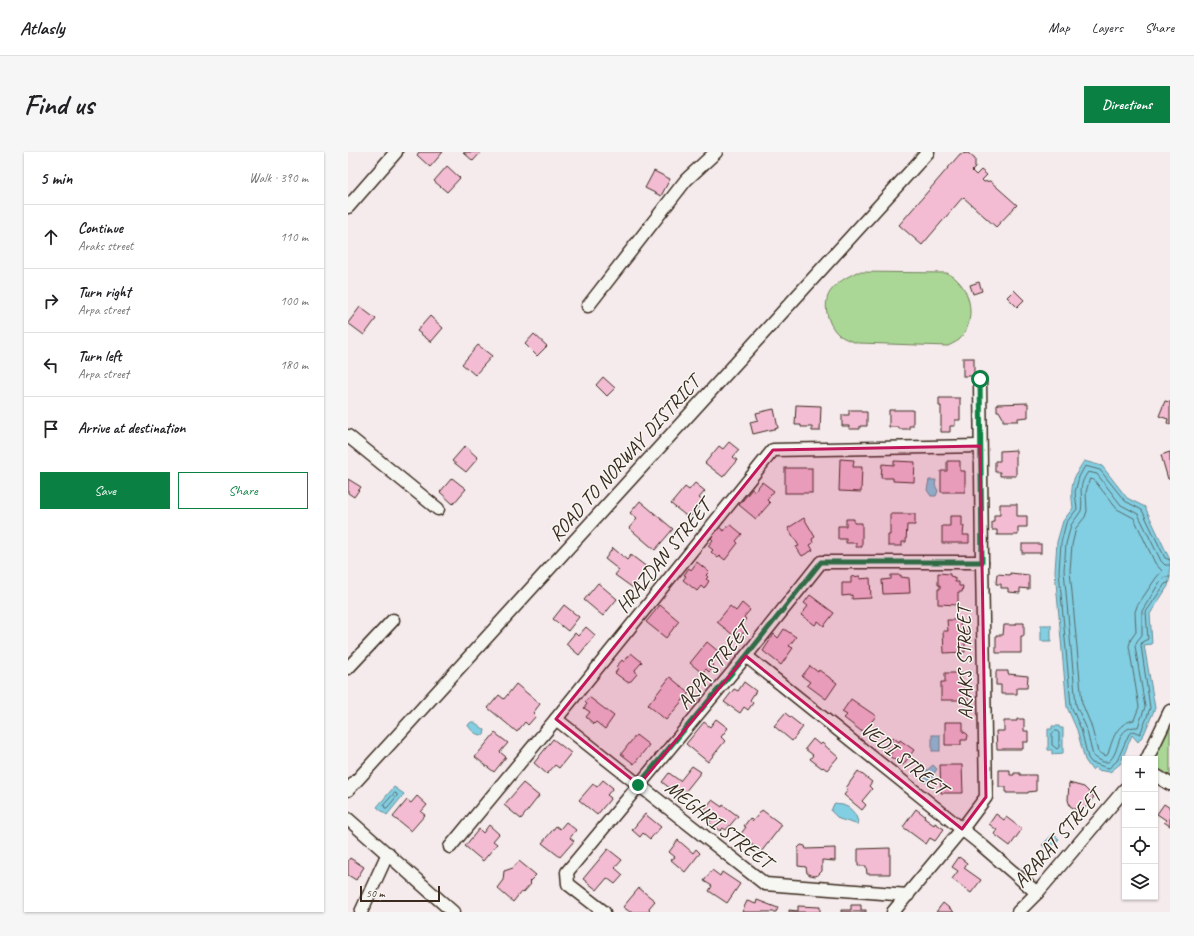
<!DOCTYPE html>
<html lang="en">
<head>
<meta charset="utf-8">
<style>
	:root { --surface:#fff; --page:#f6f6f6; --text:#202124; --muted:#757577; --line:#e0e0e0; --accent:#0b8043 }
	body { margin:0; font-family:Caveat,sans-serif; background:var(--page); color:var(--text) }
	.controls { position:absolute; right:12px; bottom:12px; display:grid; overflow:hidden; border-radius:0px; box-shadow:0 1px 3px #0004 }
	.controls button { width:36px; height:36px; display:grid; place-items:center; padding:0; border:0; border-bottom:1px solid var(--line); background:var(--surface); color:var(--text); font:20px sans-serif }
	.scale { position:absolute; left:12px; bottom:10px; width:80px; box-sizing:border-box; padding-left:4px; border:2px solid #3b2a1e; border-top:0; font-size:11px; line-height:14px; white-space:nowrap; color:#3b2a1e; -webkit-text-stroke:3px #f6f6f2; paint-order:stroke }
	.stop { position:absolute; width:12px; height:12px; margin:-9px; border:3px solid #0b8043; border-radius:50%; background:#fff }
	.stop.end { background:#0b8043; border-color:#fff; box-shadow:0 1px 4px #0008 }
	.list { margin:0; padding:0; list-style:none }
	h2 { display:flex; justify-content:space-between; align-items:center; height:52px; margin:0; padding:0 16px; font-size:17px }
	h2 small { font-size:13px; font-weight:400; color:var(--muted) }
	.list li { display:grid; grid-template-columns:26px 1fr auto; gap:12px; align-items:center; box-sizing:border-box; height:64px; padding:0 16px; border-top:1px solid var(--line) }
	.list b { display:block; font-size:15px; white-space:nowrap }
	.list p { margin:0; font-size:13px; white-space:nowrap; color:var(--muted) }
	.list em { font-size:13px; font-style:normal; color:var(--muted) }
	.actions { display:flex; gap:8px; padding:12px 16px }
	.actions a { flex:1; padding:9px 0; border:1px solid var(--accent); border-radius:0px; text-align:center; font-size:14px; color:var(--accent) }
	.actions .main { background:var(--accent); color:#fff }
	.icon { flex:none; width:22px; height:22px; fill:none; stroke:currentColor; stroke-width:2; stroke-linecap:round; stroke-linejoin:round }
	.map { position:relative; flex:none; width:822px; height:760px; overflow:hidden; border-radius:0px }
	header { display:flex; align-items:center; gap:24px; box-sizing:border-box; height:56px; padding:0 20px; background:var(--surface); border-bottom:1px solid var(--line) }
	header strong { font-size:19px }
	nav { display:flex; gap:22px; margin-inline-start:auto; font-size:14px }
	.intro { display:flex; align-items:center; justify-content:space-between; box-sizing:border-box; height:96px; padding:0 24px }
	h1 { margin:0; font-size:28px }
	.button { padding:10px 18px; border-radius:0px; background:var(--accent); color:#fff; font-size:14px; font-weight:700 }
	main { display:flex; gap:24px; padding:0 24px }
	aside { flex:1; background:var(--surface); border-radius:0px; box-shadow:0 1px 3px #0004 }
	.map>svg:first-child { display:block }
</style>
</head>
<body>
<header>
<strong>Atlasly</strong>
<nav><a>Map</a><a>Layers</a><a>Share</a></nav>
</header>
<div class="intro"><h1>Find us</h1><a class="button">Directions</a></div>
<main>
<aside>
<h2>5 min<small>Walk · 390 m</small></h2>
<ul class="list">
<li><svg class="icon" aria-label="ahead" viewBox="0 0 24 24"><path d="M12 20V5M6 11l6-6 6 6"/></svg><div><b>Continue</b><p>Araks street</p></div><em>110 m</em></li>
<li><svg class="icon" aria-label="right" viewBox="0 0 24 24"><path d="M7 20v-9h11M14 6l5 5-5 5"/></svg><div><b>Turn right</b><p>Arpa street</p></div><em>100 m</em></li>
<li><svg class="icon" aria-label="left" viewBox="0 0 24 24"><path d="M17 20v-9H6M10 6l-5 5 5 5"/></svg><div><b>Turn left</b><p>Arpa street</p></div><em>180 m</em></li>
<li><svg class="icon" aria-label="arrive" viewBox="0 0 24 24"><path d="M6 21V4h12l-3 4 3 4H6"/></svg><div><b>Arrive at destination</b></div></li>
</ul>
<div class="actions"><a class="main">Save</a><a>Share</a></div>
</aside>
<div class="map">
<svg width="822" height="760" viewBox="0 0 822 760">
	<rect width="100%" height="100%" fill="#f5eaec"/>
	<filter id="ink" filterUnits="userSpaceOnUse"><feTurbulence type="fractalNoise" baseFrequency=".025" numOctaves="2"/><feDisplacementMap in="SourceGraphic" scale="8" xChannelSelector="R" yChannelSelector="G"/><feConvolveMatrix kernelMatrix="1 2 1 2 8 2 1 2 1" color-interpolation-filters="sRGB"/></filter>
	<g filter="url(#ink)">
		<g fill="#aad796" stroke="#72805a">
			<path d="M509 120 599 121C602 123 607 125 609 128 625 143 627 172 611 188 608 190 604 192 600 194L510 191C503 189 496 187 490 182 480 173 474 152 482 140 489 130 499 125 509 120Z"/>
			<path d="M822 575V628L807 617 806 607Z"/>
		</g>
		<g fill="#82cee2" stroke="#668c94">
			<path d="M736 309 754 314 779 346 797 355 822 408V424L820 434 802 462 804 492 796 493 807 556 796 582 790 590 784 583 772 612 762 620 749 618 747 615 744 618 737 608 729 578 719 555 707 419 709 390 715 369 725 356C722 334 724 327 736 309Z"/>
			<path d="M581 328H588L587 333 590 339 588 344H583L579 338Z"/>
			<rect x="693" y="473" width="10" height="16"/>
			<path d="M123 570H126L137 578 136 583C129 584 123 579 120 573Z"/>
			<path d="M704 574H711L712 576H715V601L704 602V598H700V577H704Z"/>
			<rect x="584" y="583" width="8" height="16"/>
			<path d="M585 613 589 617 585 623V629L579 631 575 629 576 621Z"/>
			<path d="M46 635 56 642 39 663 29 655Z"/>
			<path d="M487 652C490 653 495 652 497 654 504 656 510 665 510 672H508L491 667 483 659 485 654Z"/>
			<path d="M705 682 711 687 700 698 694 693Z"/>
		</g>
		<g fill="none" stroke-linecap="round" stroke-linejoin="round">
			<g stroke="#576c6c" stroke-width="1">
				<path d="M742 327 746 328 769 357 786 366 807 411 814 419 808 426 789 454 787 460 788 480 783 487 781 494 791 555 786 568C768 572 765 586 760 602L758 604 750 600 743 573 734 551 722 418 724 393 728 376 737 365 739 359 738 341Z"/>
				<path d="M822 408 817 406 794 358 777 349 752 318 737 314 731 325 727 340 729 357 718 371 713 391 711 419 723 554 733 577 740 606 744 611C750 612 754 615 761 616L769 609 781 582 785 579 792 582 798 568 802 556 793 493 794 490 800 487 798 460 817 432 822 430"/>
				<path d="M822 413H817L813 409 790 362 773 353 749 322 740 320C728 337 736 343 733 359L723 373 718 392 716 418 728 553 738 575 745 604 755 610H760C774 600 766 574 790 575L797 555 787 494 789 489 794 483V459L813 428 817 425H822"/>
				<path d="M707 579H709L711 581V595L709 597 704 593V582Z"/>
				<path d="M47 641 49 642V644L39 656H37L36 653Z"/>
			</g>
		</g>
		<g fill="#f3bcd3" stroke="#3b2a1e">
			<path d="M71 0H95L82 15 69 3Z"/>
			<path d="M115 0H133L125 9Z"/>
			<path d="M620 1 627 7V16L624 19 628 23 633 18 639 23 634 28 636 30 642 29 669 53 648 75 615 45 574 93 551 73 612 2Z"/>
			<path d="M99 14 112 26 99 40 86 29Z"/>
			<path d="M306 19 322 27 313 44 297 36Z"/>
			<path d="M631 130 634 139 625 142 622 133Z"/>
			<path d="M666 138 676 148 669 155 659 145Z"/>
			<path d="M12 155 28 167 16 183 0 171Z"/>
			<path d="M82 164 95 176 83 190 69 179Z"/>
			<path d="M186 182 199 194 189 204 177 192Z"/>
			<path d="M130 193 144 204 127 223 114 212Z"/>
			<rect x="615" y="206" width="11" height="18"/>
			<path d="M255 225 267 236 259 244 248 233Z"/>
			<path d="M591 246H612V268H607V274H602V280H593V254H591Z"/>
			<path d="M817 249 822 250V273L819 271 820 267 811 264Z"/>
			<path d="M680 251V265L670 266V269H655V266L651 259H649V252Z"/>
			<path d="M448 253 473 254 472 279H464V275H453V273H447Z"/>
			<path d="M426 257 430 276 405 282 402 270 410 268 408 261Z"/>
			<path d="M501 258H513V260H519V274H512V277H501V274H494V263H501Z"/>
			<path d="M541 258H565V274H561V277H551V275H541Z"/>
			<path d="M381 290 391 298 385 305 389 308 375 325 357 311 371 294 375 297Z"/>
			<path d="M117 294 130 306 118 320 104 309Z"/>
			<path d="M668 298V324H652V320H647V309H652V299Z"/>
			<path d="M822 300V327H820L813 303Z"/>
			<path d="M492 307 506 308 505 315H514L513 340 491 339Z"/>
			<path d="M546 309 567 310 566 330 545 329V326H533L534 312 546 313Z"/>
			<path d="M599 309H612V319H617V340H593V319H599Z"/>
			<rect x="437" y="316" width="27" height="25"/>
			<path d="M104 326 118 337 105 352 92 340Z"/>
			<path d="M0 327 13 335 6 345 0 341Z"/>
			<path d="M414 330 426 339 419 348 422 351 408 367 391 353 404 337 407 339Z"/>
			<path d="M347 331 357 339 351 346 355 349 341 366 323 352 337 335 341 338Z"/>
			<path d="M292 349 325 377 307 398 281 376 289 367 282 361Z"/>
			<path d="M652 352H669V364H679V375H670V383H649V378H644V370H646V363H652Z"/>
			<path d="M542 362H567V373H559L558 390H554V394H540V383H542Z"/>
			<path d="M602 364H614V374H616L615 383H621V391H594V374H602Z"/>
			<path d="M456 366 467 385 464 387 465 391 462 393 465 398 454 404 448 395 451 394 440 376Z"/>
			<path d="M498 367H506V371H514V395H508V391H498V387H490V374H498Z"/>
			<path d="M382 372 394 382 388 389 390 391 377 408 372 404 370 406 363 400 365 398 360 394 365 388 362 385 371 375 376 379Z"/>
			<rect x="674" y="392" width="19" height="9"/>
			<path d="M265 396 279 408 283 403 300 416 285 436 267 423 271 418 257 407Z"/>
			<path d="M349 410 361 420 358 423 360 425 358 427 361 429 356 437 353 434 349 439 335 428 338 424 336 423 341 416 343 418Z"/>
			<path d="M590 421 602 422V424L606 425 605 426H607V430H611V434H615L614 440H610V453L590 452V437H592V433H590Z"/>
			<path d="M662 421 681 423V437L672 436V441L660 440V436H653V432H648L649 422 662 423Z"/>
			<path d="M543 423H553V425L561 426 562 441 535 442 534 428 543 427Z"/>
			<path d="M512 424V427L522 426 523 446 504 447V443L494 444V431H503V425Z"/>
			<path d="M250 431 269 447 255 464 236 448Z"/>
			<path d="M462 443 486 461 476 474 470 469 467 473 453 463 460 454 456 451Z"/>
			<path d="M394 451 402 458 396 465 398 467 393 473 398 477 393 484 388 480 385 483 369 470 382 454 388 459Z"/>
			<path d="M216 453 231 465 220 479 205 467Z"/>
			<path d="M312 453 331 469 318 486 298 470Z"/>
			<path d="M599 468H612L613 479H621V490H617V500L596 501 595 479H600Z"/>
			<path d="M668 471H676V484H673V501H648V483H655L656 473H668Z"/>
			<path d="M238 475 247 483 231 503 218 492 227 481 230 484Z"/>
			<path d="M436 477 448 485 441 494 445 496 433 513 415 499 426 482 430 486Z"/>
			<path d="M359 490 371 500 363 511 366 514 361 520 358 517 354 521 342 511Z"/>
			<path d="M283 501 294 510 287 518 289 522 283 529 279 530 267 521 270 517 268 515 274 508 276 510Z"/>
			<path d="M462 514 470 520 471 518 489 531 478 547 459 533 462 530 454 524Z"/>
			<path d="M648 519H660V522L680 524 679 536H669V542H653V533H648Z"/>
			<path d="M597 521H613V530H616V539H620V548H593V530H597Z"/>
			<path d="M322 525 341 541 318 568 300 553Z"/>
			<path d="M396 530 408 539 402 548 405 551 400 558 396 555 392 561 376 550 386 537 390 539Z"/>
			<path d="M168 532 192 552 185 561 188 564 180 573 177 570 169 580 140 556 151 543 156 547Z"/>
			<path d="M241 545 266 564 257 577 248 570 246 572 238 565 242 560 236 556 239 552 237 550Z"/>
			<path d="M503 547 528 564 516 579 513 578V579L496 566 499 563 494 560Z"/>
			<path d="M437 561 455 575 444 589 426 574Z"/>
			<path d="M368 567 380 576 373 585 377 589 360 610 338 592 356 570 362 575Z"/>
			<path d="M669 567H676V579H680V590H675V597H649L648 579H656V569H669Z"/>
			<path d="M597 570H615V580L618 581 620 583 619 588H613V593H597Z"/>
			<path d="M147 581 160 591 152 600 158 605 146 620 127 605Z"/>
			<path d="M288 583 301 593 286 612 273 602Z"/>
			<path d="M545 585 551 590 552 588 566 598 555 613 541 604 544 600 538 595Z"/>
			<path d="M205 587 223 601 211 616 207 613 199 622 186 611Z"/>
			<path d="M465 587 472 593 474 591 490 605 479 618 475 615 474 616 462 607 465 603 457 597Z"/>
			<path d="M592 613H614L615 641H593Z"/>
			<path d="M344 614 353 620 333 645 314 630 321 621 332 629Z"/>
			<path d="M651 618H662V623H666V621H672V623H688V639L680 640V641H658V635H651Z"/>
			<path d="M510 619 524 630 521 634 524 637 514 649 518 653 514 658 496 643 500 638 498 636Z"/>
			<path d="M255 628 265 636 259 643 263 646 249 663 231 648 245 632 249 635Z"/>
			<path d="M175 631 191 644 173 667 156 653Z"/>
			<path d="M721 631 736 635 746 645 736 657 729 658 722 654 720 648Z"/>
			<path d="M69 644 79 653 73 660 77 663 63 679 45 665 59 648 63 651Z"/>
			<path d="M364 648 374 655 375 653 390 664 378 678 375 676 372 679 361 671 366 665 356 658Z"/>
			<path d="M816 652 822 656V674L816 670 818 668 809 662Z"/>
			<path d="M568 657 577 664 576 666 586 673 587 671 596 677 587 689 582 686 578 692 555 675Z"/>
			<path d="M414 658 434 673 413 700 392 683 398 675 396 674 402 666 405 669Z"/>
			<path d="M297 662 313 675 302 687 295 681 292 685 284 678Z"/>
			<path d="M648 662 656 668 658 665 674 677 662 694 646 682 649 678 641 672Z"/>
			<path d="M218 670 228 678 222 686 226 689 212 705 194 691 208 674 212 677Z"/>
			<path d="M141 673 151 682 145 689 149 692 135 709 117 694 131 677 135 681Z"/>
			<path d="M330 688 345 701 348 697 352 701 337 720 323 708 327 705 321 700Z"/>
			<path d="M453 693 457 694 458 697 487 696V709L474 708V719L470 723 467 724 462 723 459 721 458 715 450 714V696Z"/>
			<path d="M542 696V722H519L518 714H510V697Z"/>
			<path d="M260 697 274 708 267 716 275 723 267 732 259 726 249 738 235 727Z"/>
			<path d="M611 705 619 711 616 716 633 728 623 741 604 727 610 719 604 715Z"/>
			<path d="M2 706 16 715 8 728 0 723V709Z"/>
			<path d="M171 709 188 723 181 730 183 732 175 741 173 740 165 750 149 736 155 728 156 719 165 716Z"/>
			<path d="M364 718 372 724 374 720 392 732 379 751 361 739 364 734 356 729Z"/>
			<path d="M291 736 307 749 301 756 302 760H282L275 755Z"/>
			<path d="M409 748 430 756 428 760H394L399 749 408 752Z"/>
			<path d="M595 751 606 760H588Z"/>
			<path d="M503 753H513V758H518V760H493V758H503Z"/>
			<path d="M450 754 472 755V760H441V758L450 759Z"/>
		</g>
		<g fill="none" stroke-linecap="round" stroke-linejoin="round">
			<defs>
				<g id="minor">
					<path d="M0 55 48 0"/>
					<path d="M240 154 338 28 368 0"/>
					<path d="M0 284 90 357"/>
					<path d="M398 504 630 690 689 741"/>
					<path d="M0 516 45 468"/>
					<path d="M208 567 291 633 417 732 560 743"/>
					<path d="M799 607 822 559"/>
					<path d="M807 623 822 632"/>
					<path d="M0 638 580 0"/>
					<path d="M0 667 105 760"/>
					<path d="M102 695 208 567 425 298 632 294"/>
					<path d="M13 760 40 701"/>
					<path d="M256 760 220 732 219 720 398 504 473 410H634"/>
					<path d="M545 760 614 677 638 645 634 410 632 227"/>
					<path d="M670 760 689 741 777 637"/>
				</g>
			</defs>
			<use href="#minor" stroke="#3b2a1e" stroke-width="15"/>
			<use href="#minor" stroke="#f6f6f2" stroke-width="12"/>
		</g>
	</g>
	<g fill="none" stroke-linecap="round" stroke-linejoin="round" filter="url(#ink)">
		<path stroke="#0b8043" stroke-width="5" d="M290 633 398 504 473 410H634L632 227"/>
	</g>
	<path fill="#c2185b" fill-opacity="0.2" stroke="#c2185b" stroke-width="3" stroke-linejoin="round" d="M632 294 638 645 614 677 398 504 291 633 208 567 425 298Z"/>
	<g text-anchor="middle" stroke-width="3" stroke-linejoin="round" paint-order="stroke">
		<g font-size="20" fill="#3b2a1e" stroke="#f6f6f2">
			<text transform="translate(276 306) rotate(-48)" y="7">ROAD TO NORWAY DISTRICT</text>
			<text transform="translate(315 404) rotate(-51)" y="7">HRAZDAN STREET</text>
			<text transform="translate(616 511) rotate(-91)" y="7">ARAKS STREET</text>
			<text transform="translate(365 514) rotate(-51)" y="7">ARPA STREET</text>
			<text transform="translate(556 606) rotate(39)" y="7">VEDI STREET</text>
			<text transform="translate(371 672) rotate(38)" y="7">MEGHRI STREET</text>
			<text transform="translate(709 686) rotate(-49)" y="7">ARARAT STREET</text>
		</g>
	</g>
</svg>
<div class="controls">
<button>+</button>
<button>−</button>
<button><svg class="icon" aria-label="locate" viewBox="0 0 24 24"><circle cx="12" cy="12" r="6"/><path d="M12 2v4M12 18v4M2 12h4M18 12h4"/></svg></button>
<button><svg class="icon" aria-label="layers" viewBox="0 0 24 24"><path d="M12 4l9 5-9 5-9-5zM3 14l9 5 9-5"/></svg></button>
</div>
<div class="scale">50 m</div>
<div class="stop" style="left:632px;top:227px"></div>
<div class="stop end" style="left:290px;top:633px"></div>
</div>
</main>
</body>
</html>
